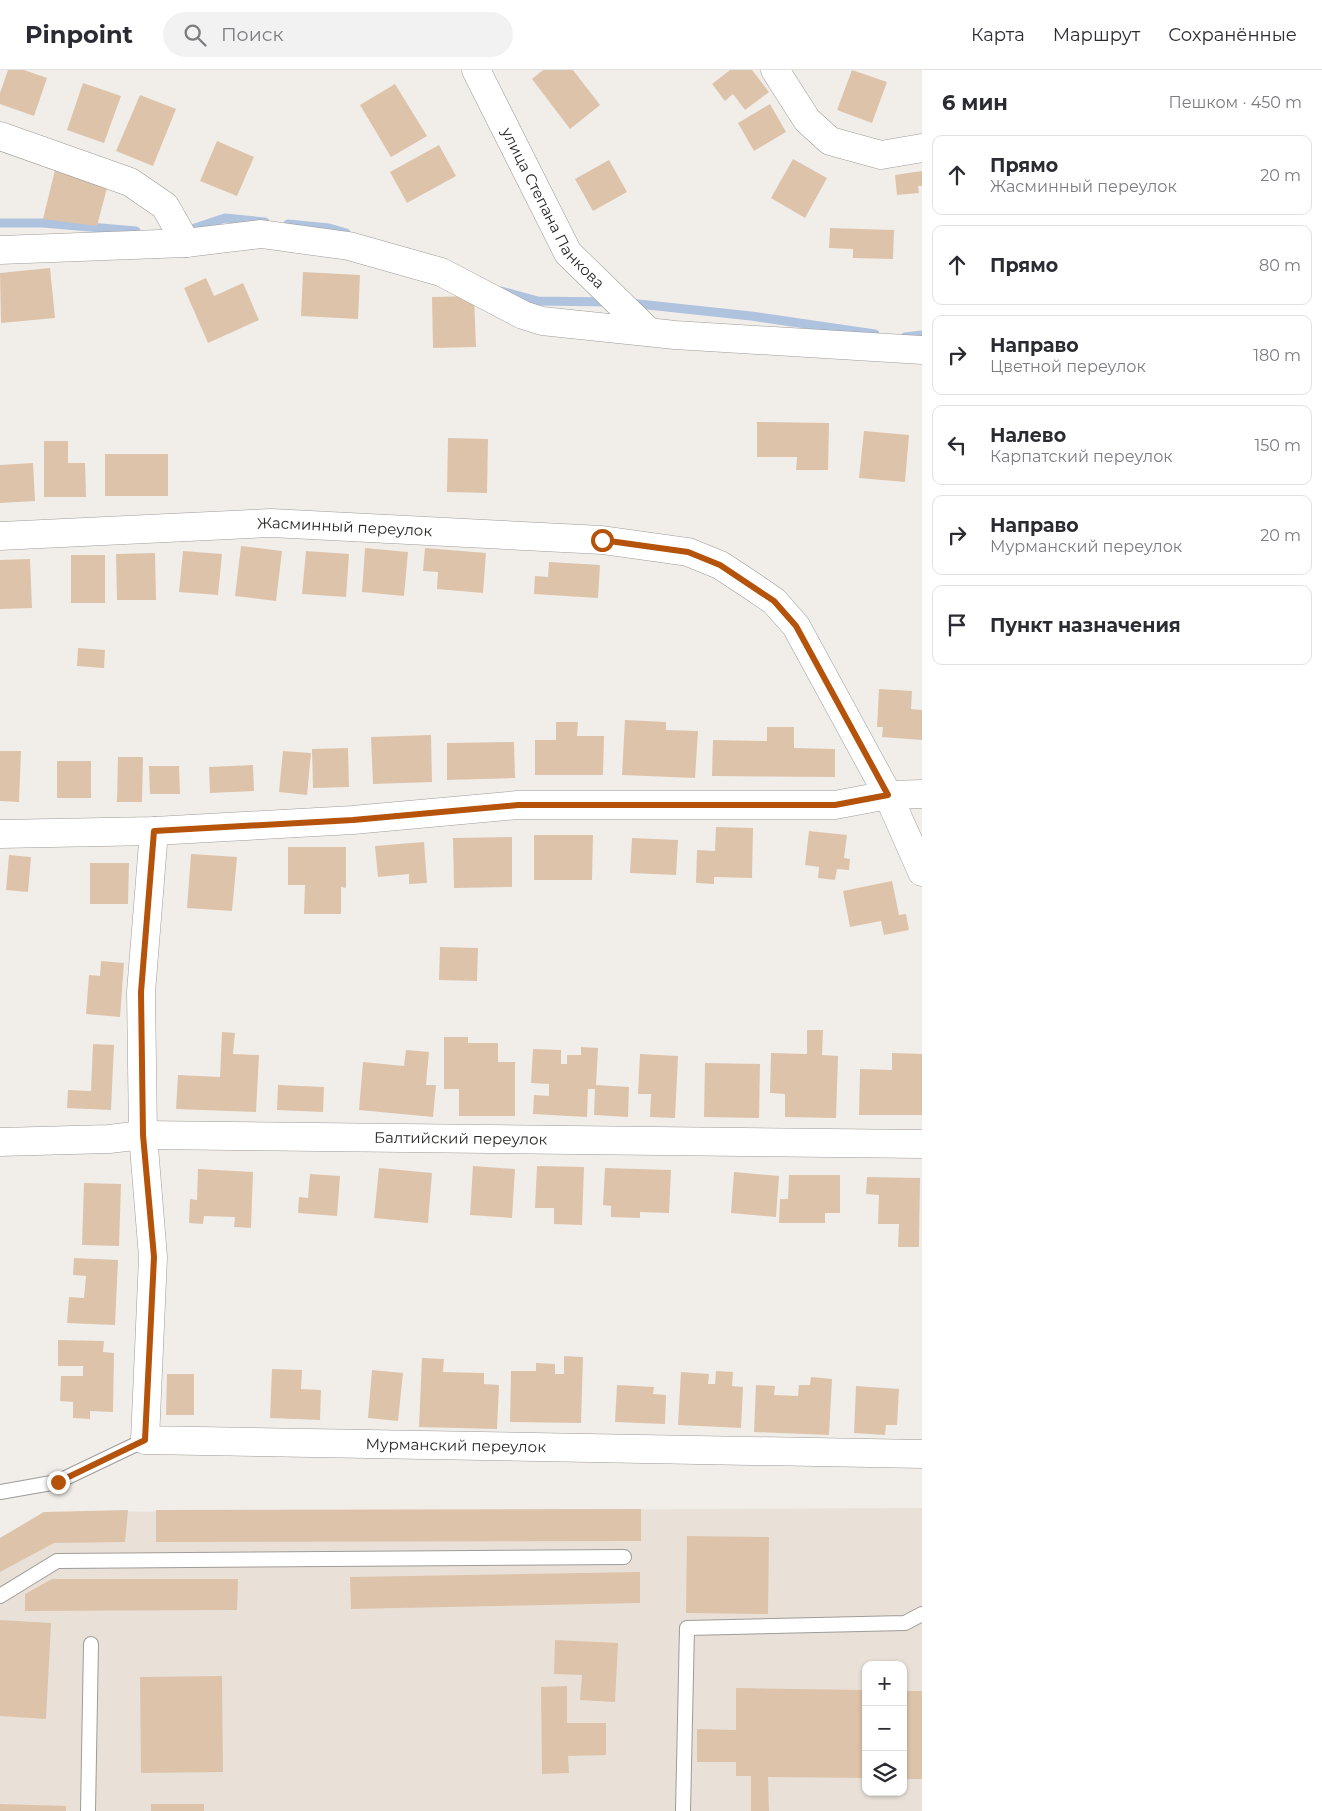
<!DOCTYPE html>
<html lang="ru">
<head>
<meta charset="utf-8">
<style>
	:root { --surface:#fff; --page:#f2f2f3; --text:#2b2b33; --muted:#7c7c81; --line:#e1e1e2 }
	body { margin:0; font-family:Montserrat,sans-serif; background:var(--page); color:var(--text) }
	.controls { position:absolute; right:15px; bottom:15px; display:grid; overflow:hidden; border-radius:10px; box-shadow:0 1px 4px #0004 }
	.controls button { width:45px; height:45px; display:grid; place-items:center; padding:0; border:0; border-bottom:1px solid var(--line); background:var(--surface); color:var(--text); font:25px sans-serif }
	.stop { position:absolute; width:15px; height:15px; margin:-11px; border:4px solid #b45309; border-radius:50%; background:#fff }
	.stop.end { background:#b45309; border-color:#fff; box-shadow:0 1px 5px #0008 }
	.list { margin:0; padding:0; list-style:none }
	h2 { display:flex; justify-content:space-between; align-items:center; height:65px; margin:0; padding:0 20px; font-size:21px }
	h2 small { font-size:16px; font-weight:400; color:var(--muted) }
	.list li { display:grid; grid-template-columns:32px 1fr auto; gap:15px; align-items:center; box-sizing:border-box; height:80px; margin:0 10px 10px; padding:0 10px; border:1px solid var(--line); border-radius:10px }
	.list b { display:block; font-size:19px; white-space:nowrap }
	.list p { margin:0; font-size:16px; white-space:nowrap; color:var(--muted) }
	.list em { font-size:16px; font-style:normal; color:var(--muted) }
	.icon { flex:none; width:28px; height:28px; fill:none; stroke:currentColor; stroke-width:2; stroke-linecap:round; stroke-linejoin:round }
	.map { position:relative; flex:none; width:922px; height:1741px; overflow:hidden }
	header { display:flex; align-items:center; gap:30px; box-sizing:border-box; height:70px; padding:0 25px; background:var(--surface); border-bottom:1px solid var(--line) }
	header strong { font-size:24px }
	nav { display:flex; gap:28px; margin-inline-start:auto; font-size:18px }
	.search { width:350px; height:45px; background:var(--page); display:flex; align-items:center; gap:12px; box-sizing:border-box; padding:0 18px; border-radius:28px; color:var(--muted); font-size:19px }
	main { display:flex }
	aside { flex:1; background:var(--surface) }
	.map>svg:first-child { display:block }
</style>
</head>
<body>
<header>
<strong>Pinpoint</strong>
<div class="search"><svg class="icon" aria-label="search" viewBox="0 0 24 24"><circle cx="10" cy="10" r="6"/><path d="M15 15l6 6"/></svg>Поиск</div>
<nav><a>Карта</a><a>Маршрут</a><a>Сохранённые</a></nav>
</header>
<main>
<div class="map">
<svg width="922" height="1741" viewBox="0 0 922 1741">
	<rect width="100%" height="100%" fill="#f1eeea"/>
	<path fill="#e9e1d7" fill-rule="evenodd" d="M922 1438V1741H0V1468L44 1442ZM866 1595H903V1722H866Z"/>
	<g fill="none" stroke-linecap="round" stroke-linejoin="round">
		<g stroke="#afc2de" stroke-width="9">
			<path d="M0 153H43L136 161"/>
			<path d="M288 154 329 158 346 163"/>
			<path d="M195 158 225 148 265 152"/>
			<path d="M501 221 538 231 609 232"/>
			<path d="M629 233 751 246 875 264"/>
			<path d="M905 267 922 265"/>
		</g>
	</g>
	<g fill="#dec3ab">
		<path d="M8 0H24L47 8 34 46 0 34V23Z"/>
		<path d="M543 0H573L600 35 570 59 532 9Z"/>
		<path d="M730 0H752L769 22 745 40 733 24 725 31 712 14Z"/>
		<path d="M852 0 887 12 872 53 837 40Z"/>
		<path d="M83 13 121 26 104 73 67 60Z"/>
		<path d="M395 14 427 66 391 87 360 35Z"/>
		<path d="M140 25 176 39 153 96 116 81Z"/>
		<path d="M770 34 786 62 754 81 738 53Z"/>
		<path d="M217 71 254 87 237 126 200 111Z"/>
		<path d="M439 75 456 106 407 133 390 102Z"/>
		<path d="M793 89 827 108 805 148 771 128Z"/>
		<path d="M609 90 627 122 593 141 575 109Z"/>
		<path d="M56 96 108 114 97 156 43 149Z"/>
		<path d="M922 101V116H918L919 123 897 125 895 105Z"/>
		<path d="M830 158 894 160 893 189 853 188V179L829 178Z"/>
		<path d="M50 198 55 248 1 253 0 203Z"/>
		<path d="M303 202 360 205 358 249 301 246Z"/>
		<path d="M206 208 214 226 243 213 259 250 208 273 184 218Z"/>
		<path d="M474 226 476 277 433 278 432 227Z"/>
		<path d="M757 352 829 353 828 400H796L797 387H757Z"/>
		<path d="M864 361 909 365 905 412 859 408Z"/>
		<path d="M448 368 488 369 487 423 447 422Z"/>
		<path d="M44 371H68V393H85L86 427H44Z"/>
		<rect x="105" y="384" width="63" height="42"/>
		<path d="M33 393 35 431 0 433V395Z"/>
		<path d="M241 476 282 481 276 531 235 526Z"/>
		<path d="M365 478 408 482 404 526 362 522Z"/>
		<path d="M425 478 486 483 483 523 437 519 438 502 423 501Z"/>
		<path d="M183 481 222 484 218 525 179 522Z"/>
		<path d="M306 481 349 484 346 527 302 524Z"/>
		<path d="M155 483 156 530H117L116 484Z"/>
		<rect x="71" y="485" width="34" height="48"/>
		<path d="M30 489 32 538 0 539V490Z"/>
		<path d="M549 492 600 495 598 528 534 524 535 506 548 507Z"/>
		<path d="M78 578 105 580 104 598 77 596Z"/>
		<path d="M879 619 912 621 911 639 922 640V670L882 667 883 657H877Z"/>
		<path d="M625 650 666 652V660L698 661 695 708 622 705Z"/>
		<path d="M556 652H578L577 666H604L603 705H535V670H556Z"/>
		<path d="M767 657H794V678L835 679V707L712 706 713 670 767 671Z"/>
		<path d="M431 665 432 712 373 714 371 667Z"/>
		<path d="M514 672 515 708 447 710V673Z"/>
		<path d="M348 678 349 717 313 718 312 679Z"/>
		<path d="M0 681H21L19 732 0 731Z"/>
		<path d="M283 681 311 683 307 725 279 722Z"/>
		<path d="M118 687H143L142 732H117Z"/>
		<rect x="57" y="691" width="34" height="37"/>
		<path d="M253 695 254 721 210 723 209 697Z"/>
		<path d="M149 696H179L180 724H150Z"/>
		<path d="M716 757 753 758 752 808 714 807V814L696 813 697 780 715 781Z"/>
		<path d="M809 761 847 765 844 788 850 789 849 800 837 799 835 810 818 808 819 797 805 795Z"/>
		<path d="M534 765H593L592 810H534Z"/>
		<path d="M512 767V817L454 818 453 768Z"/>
		<path d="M632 768 678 770 676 805 630 803Z"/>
		<path d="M424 772 427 813 409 814V804L378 807 375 776Z"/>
		<path d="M288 777H346V818L341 817V844H304L305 815H288Z"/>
		<path d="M191 784 237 787 232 841 187 838Z"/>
		<path d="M9 785 31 787 28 822 6 820Z"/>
		<path d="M90 793H129L128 834H90Z"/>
		<path d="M892 811 899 845 906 844 909 860 884 865 881 851 850 857 843 821Z"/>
		<path d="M440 877 478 878 477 911 439 910Z"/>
		<path d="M101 891 124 893 120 947 86 944 89 905 100 906Z"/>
		<path d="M807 960H823L822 985 838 986 836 1048 785 1047V1024L770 1023 771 983 807 984Z"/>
		<path d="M222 962 235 963 233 984 259 985 256 1042 176 1039 178 1005 220 1007Z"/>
		<path d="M444 967H468V973H498V992H515V1046H459V1019H444Z"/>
		<path d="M93 974 114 975 111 1040 67 1038 68 1020 91 1021Z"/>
		<path d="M581 977 598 978 596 1015 629 1017 628 1047 594 1045 595 1019H588L587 1047 533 1044 534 1025 549 1026V1014L531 1013 533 979 561 980V994H567V985H581Z"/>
		<path d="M406 980 429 982 426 1015H436L433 1047 359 1040 363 992 404 996Z"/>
		<path d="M892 983 922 984V1045H859L860 999 892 1000Z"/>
		<path d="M640 984 678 986 675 1048 650 1047 651 1024H638Z"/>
		<path d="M705 993 760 994 759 1048 704 1047Z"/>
		<path d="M278 1015 324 1017 323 1042 277 1040Z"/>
		<path d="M473 1096 515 1099 512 1148 470 1145Z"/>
		<path d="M537 1096 584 1097 582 1155 554 1154V1138H535Z"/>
		<path d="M379 1098 432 1103 428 1153 374 1148Z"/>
		<path d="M605 1098 671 1100 669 1143 640 1142V1148L611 1147V1136L603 1135Z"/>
		<path d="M198 1099 253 1102 251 1158 234 1157 235 1147 204 1146 203 1154 189 1153 190 1129 197 1130Z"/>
		<path d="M734 1102 779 1106 776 1147 731 1143Z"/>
		<path d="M310 1104 340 1106 337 1146 298 1143 299 1127 308 1128Z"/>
		<path d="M789 1105H840V1143H825V1153H779L780 1129H788Z"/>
		<path d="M867 1107 920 1108 919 1177H898L899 1154H878L879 1125 866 1124Z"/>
		<path d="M84 1113 121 1114 119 1176 82 1175Z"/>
		<path d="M74 1188 118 1190 115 1255 67 1253 69 1227 84 1228 86 1206 73 1205Z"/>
		<path d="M58 1270 104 1271 103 1282 114 1283 113 1342 90 1341V1349L73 1348V1332L60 1331 61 1306H83V1296H58Z"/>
		<path d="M564 1286 583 1287 581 1353 510 1352 511 1301H536V1293L555 1294V1304H564Z"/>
		<path d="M422 1288 444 1289 443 1302 484 1303V1314L499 1315 497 1359 419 1357Z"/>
		<path d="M272 1299 302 1300 301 1319 321 1320 320 1350 270 1348Z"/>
		<path d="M372 1300 403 1303 398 1351 368 1348Z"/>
		<path d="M716 1301 733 1302 732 1316 743 1317 741 1358 678 1355 681 1302 709 1304 708 1314H715Z"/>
		<path d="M167 1304H194V1345H166Z"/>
		<path d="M811 1307 832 1309 829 1365 754 1362 756 1315 775 1316 774 1325 798 1326 799 1315H810Z"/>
		<path d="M617 1315 654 1317 653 1324 666 1325 665 1354 615 1352Z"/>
		<path d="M856 1316 899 1319 897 1355H886L885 1365 854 1363Z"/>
		<path d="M641 1439V1471L156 1472V1440Z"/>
		<path d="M128 1440 125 1472 54 1473 0 1502V1468L44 1442Z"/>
		<path d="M687 1466 769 1467 768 1544 686 1543Z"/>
		<path d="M640 1502V1533L351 1539 350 1507Z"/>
		<path d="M52 1509H238L237 1540 25 1541V1524Z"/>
		<path d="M0 1550 51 1553 46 1649 0 1646Z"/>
		<path d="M555 1570 618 1573 615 1632 580 1630 582 1605 554 1604Z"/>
		<path d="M222 1606 223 1702 141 1703 140 1607Z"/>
		<path d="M567 1616V1653H606V1685L568 1686 569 1703 542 1704 541 1617Z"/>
		<path d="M736 1618 866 1620V1708L768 1707 769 1741H751V1706H736V1692H697V1659L736 1660Z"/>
		<rect x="903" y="1621" width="19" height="88"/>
		<path d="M0 1734 66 1736V1741H0Z"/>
		<rect x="151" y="1734" width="53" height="7"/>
	</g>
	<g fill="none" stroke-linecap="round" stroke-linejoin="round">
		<defs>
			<g id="lane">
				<path d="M0 1422 57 1412 145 1370"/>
				<path d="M0 1526 57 1491 624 1487"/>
				<path d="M88 1741 91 1574"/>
				<path d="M683 1741 687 1558 905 1553 922 1544"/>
			</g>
			<g id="street">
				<path id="s1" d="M476 0 568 183 649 262"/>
				<path d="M775 0 807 50 830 71 881 85 922 78"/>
				<path d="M0 66 130 112 165 136 186 173"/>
				<path d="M0 180 186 173 261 164 349 176 441 202 523 245 542 251 675 265 922 280"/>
				<path id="s2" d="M0 466 271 453 602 470 688 482 720 495 749 514 774 531 796 556 888 725 922 802"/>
				<path id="s3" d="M154 761 141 922 143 1065 153 1187 145 1370 922 1384"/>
				<path d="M0 764 154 761 353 750 518 735H835L888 725 922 724"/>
				<path id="s4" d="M0 1072 109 1069 143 1065 922 1074"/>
			</g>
		</defs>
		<use href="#lane" stroke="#9e9b98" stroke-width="16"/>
		<use href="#street" stroke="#9e9b98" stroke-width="29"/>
		<use href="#lane" stroke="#fff" stroke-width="14"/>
		<use href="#street" stroke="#fff" stroke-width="28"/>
	</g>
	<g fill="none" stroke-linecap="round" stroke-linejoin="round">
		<path stroke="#b45309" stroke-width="6" d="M58 1412 145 1370 154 1187 143 1065 141 922 154 761 353 750 518 735H835L888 725 796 556 774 531 720 495 688 482 602 470"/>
	</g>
	<g text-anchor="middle" stroke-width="5" stroke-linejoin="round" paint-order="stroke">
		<g font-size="15" fill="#282726" stroke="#fff">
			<text dy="5" stroke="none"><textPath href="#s1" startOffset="159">улица Степана Панкова</textPath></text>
			<text dy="5" stroke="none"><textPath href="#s2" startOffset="345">Жасминный переулок</textPath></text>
			<text dy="5" stroke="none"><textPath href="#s4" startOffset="461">Балтийский переулок</textPath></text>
			<text dy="5" stroke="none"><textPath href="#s3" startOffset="921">Мурманский переулок</textPath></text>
		</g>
	</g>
</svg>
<div class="controls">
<button>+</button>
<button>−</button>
<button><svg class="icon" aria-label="layers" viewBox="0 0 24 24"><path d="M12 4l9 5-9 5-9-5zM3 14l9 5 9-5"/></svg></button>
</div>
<div class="stop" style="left:602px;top:470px"></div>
<div class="stop end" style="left:58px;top:1412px"></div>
</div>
<aside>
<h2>6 мин<small>Пешком · 450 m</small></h2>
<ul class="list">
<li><svg class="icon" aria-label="ahead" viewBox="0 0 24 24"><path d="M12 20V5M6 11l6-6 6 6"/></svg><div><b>Прямо</b><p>Жасминный переулок</p></div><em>20 m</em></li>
<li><svg class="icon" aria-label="ahead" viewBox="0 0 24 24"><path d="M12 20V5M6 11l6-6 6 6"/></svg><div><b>Прямо</b></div><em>80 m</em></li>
<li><svg class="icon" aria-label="right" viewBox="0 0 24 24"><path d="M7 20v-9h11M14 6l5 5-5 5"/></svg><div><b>Направо</b><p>Цветной переулок</p></div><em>180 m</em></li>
<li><svg class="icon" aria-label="left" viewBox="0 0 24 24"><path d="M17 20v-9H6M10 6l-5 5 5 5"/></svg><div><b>Налево</b><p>Карпатский переулок</p></div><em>150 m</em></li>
<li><svg class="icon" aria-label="right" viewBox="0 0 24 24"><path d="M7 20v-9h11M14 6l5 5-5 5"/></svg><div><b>Направо</b><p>Мурманский переулок</p></div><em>20 m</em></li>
<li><svg class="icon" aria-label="arrive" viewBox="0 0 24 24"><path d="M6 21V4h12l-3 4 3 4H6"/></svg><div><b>Пункт назначения</b></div></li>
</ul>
</aside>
</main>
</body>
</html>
